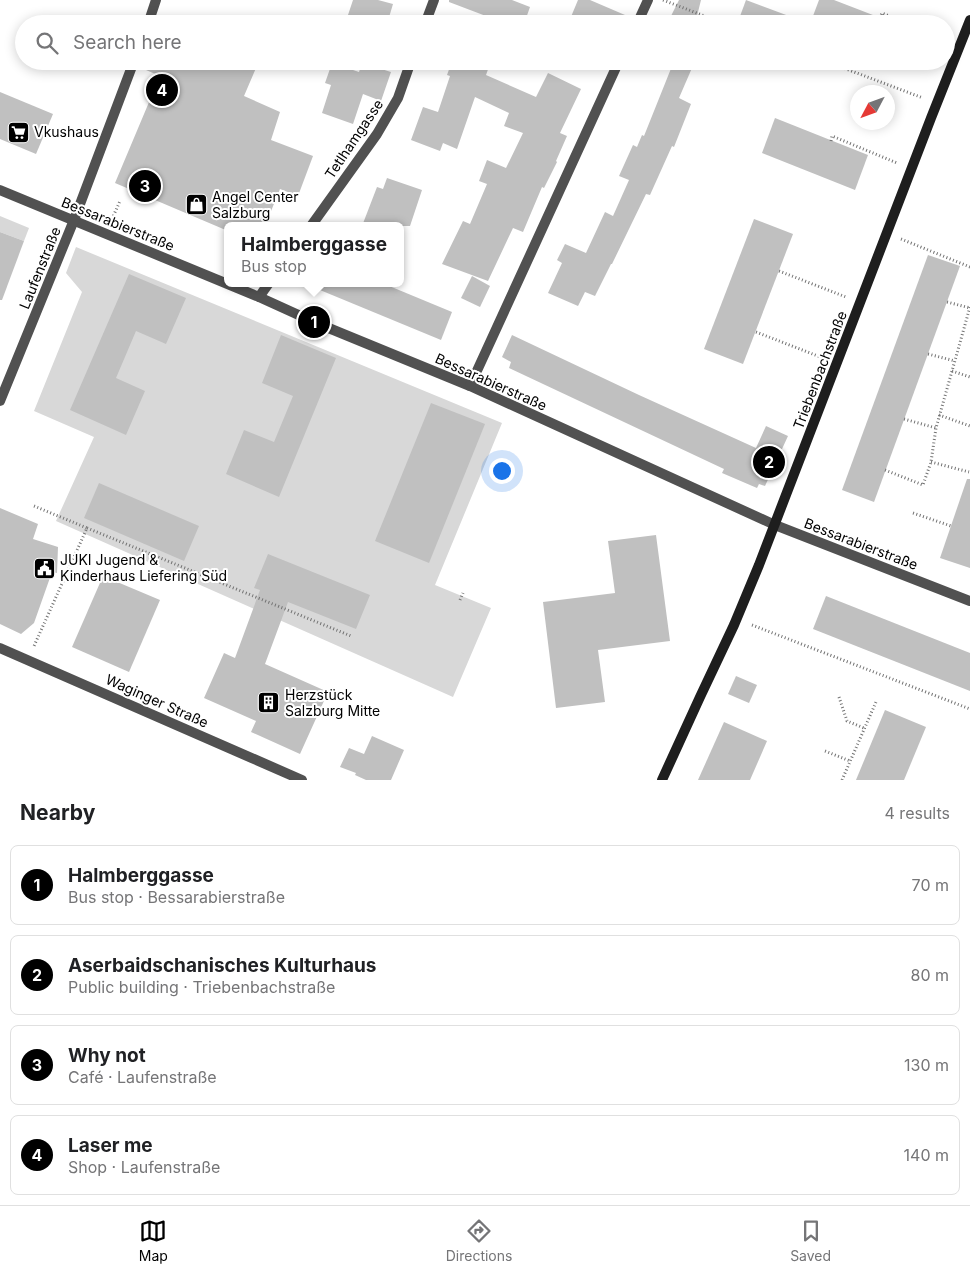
<!DOCTYPE html>
<html lang="en">
<head>
<meta charset="utf-8">
<style>
	:root { --surface:#fff; --page:#f6f6f6; --text:#202124; --muted:#757577; --line:#e0e0e0; --accent:#000 }
	body { margin:0; font-family:Inter,sans-serif; background:var(--page); color:var(--text) }
	.compass { position:absolute; left:850px; top:85px; width:45px; height:45px; border-radius:50%; background:var(--surface); box-shadow:0 2px 12px #0003; rotate:229deg }
	.you { position:absolute; left:501px; top:470px; width:18px; height:18px; margin:-12px; border:4px solid #fff; border-radius:50%; background:#1a73e8; box-shadow:0 0 0 8px #1a73e833 }
	.badge { display:grid; place-items:center; width:32px; height:32px; border-radius:50%; background:var(--accent); color:#fff; font-size:16px; font-weight:700 }
	.pin { position:absolute; translate:-50% -50%; border:2px solid #fff; box-shadow:0 1px 5px #0006 }
	.popup { position:absolute; left:224px; top:222px; width:180px; height:65px; box-sizing:border-box; display:grid; place-content:center; border-radius:8px; background:var(--surface); filter:drop-shadow(0 1px 4px #0005); font-size:16px; white-space:nowrap; color:var(--muted) }
	.popup b { font-size:19px; color:var(--text) }
	.popup::after { content:''; position:absolute; left:50%; top:100%; margin-left:-10px; border:10px solid transparent; border-top-color:var(--surface) }
	.list { margin:0; padding:0; list-style:none }
	h2 { display:flex; justify-content:space-between; align-items:center; height:65px; margin:0; padding:0 20px; font-size:21px }
	h2 small { font-size:16px; font-weight:400; color:var(--muted) }
	.list li { display:grid; grid-template-columns:32px 1fr auto; gap:15px; align-items:center; box-sizing:border-box; height:80px; margin:0 10px 10px; padding:0 10px; border:1px solid var(--line); border-radius:8px }
	.list b { display:block; font-size:19px; white-space:nowrap }
	.list p { margin:0; font-size:16px; white-space:nowrap; color:var(--muted) }
	.list em { font-size:16px; font-style:normal; color:var(--muted) }
	.icon { flex:none; width:28px; height:28px; fill:none; stroke:currentColor; stroke-width:2; stroke-linecap:round; stroke-linejoin:round }
	.map { position:relative; flex:none; width:970px; height:780px; overflow:hidden }
	.search { position:absolute; background:var(--surface); box-shadow:0 2px 12px #0003; left:15px; right:15px; top:15px; height:55px; display:flex; align-items:center; gap:12px; box-sizing:border-box; padding:0 18px; border-radius:28px; color:var(--muted); font-size:19px }
	.sheet { height:425px; background:var(--surface) }
	nav { display:flex; justify-content:space-around; align-items:center; box-sizing:border-box; height:70px; border-top:1px solid var(--line); background:var(--surface); font-size:14px; color:var(--muted) }
	nav a { display:grid; justify-items:center; gap:2px }
	nav .on { color:var(--accent) }
	.map>svg:first-child { display:block }
</style>
</head>
<body>
<div class="map">
<svg width="970" height="780" viewBox="0 0 970 780">
	<rect width="100%" height="100%" fill="#fff"/>
	<g fill="#d8d8d8">
		<path d="M0 216 29 228 24 241 0 232Z"/>
		<path d="M76 247 502 423 435 585 491 608 453 697 56 521 94 437 34 411 82 292 66 273Z"/>
	</g>
	<g fill="#c0c0c0">
		<path d="M353 0H378L393 4 387 24H345Z"/>
		<path d="M449 0H512L530 7 524 24H507L449 2Z"/>
		<path d="M578 0H590L632 18 630 24H568Z"/>
		<path d="M679 0H701L695 24H667Z"/>
		<path d="M746 0 805 22V24H753L739 19Z"/>
		<path d="M819 0H834L891 22V24H810Z"/>
		<path d="M141 61H259L244 96 280 112 271 140 313 156 298 196 280 189 265 226H228V231L115 183 160 76 139 67Z"/>
		<path d="M452 61H491L486 75 536 97 548 73 581 89 560 133 567 136 556 161 557 162 544 188 542 187 523 232 513 228 488 281 442 264 463 221 470 224 487 184 479 181 487 160 506 168 523 133 504 126 509 113 475 97 457 149 443 143 440 151 411 140 423 107 438 112 450 76 447 75Z"/>
		<path d="M674 61H695L679 98 691 104 674 147 672 146 650 195 646 194 612 264H611L595 296 585 292 578 306 548 293 562 263 557 260 565 244 586 253 605 212 613 216 629 180 619 176 633 145 637 147 642 135 644 136Z"/>
		<path d="M332 63 359 72 362 63 391 72 381 101 363 94 353 124 322 113 331 85 325 83Z"/>
		<path d="M0 92 53 114 36 154 0 139Z"/>
		<path d="M775 118 868 155 855 190 762 153Z"/>
		<path d="M387 178 422 190 410 226H362L377 187 383 189Z"/>
		<path d="M754 219 793 234 743 364 704 349Z"/>
		<path d="M0 232 24 241 2 300H0Z"/>
		<path d="M928 255 960 266 874 502 842 490Z"/>
		<path d="M129 274 186 298 166 344 136 331 116 378 145 391 126 435 70 410Z"/>
		<path d="M472 276 490 286 480 307 461 298Z"/>
		<path d="M303 283H382L452 312 441 340Z"/>
		<path d="M281 335 336 358 279 497 226 474 244 430 274 442 293 396 262 383Z"/>
		<path d="M512 335 639 395 756 448 766 426 788 436 765 486 759 484 757 488 722 473 724 469 509 368 511 362 502 357Z"/>
		<path d="M431 403 485 424 429 563 375 541Z"/>
		<path d="M967 479H970V568L940 558Z"/>
		<path d="M99 483 199 526 184 561 84 518Z"/>
		<path d="M0 508 38 524 33 539 58 547 57 573 52 572 34 623 21 634 0 624Z"/>
		<path d="M656 535 670 641 598 650 605 702 556 708 543 602 615 593 608 541Z"/>
		<path d="M268 554 370 595 356 629 288 602 265 664 328 692 300 754 251 732 256 721 204 698 224 653 235 658 260 590 254 588Z"/>
		<path d="M103 576 160 600 129 672 72 647Z"/>
		<path d="M826 596 970 653V691L813 629Z"/>
		<path d="M736 676 757 685 749 703 728 694Z"/>
		<path d="M885 710 926 727 904 780H856Z"/>
		<path d="M724 722 767 741 750 780H698Z"/>
		<path d="M372 736 404 750 391 780H366L355 775 356 773 340 767 349 748 364 754Z"/>
	</g>
	<g fill="none" stroke-linecap="round" stroke-linejoin="round">
		<g stroke="#737373" stroke-width="3" stroke-dasharray="1 2.5" stroke-linecap="butt">
			<path d="M663 0 725 24"/>
			<path d="M880 18 882 13 908 24"/>
			<path d="M825 61 923 98"/>
			<path d="M831 141 832 136 897 163"/>
			<path d="M112 219 120 201"/>
			<path d="M901 239 970 267"/>
			<path d="M779 271 846 297"/>
			<path d="M947 302 970 308"/>
			<path d="M756 332 823 358"/>
			<path d="M928 354 955 361"/>
			<path d="M952 371 970 377"/>
			<path d="M939 415 970 426"/>
			<path d="M904 419 936 428"/>
			<path d="M931 462 969 472"/>
			<path d="M885 470 923 485 931 462 936 428 970 307"/>
			<path d="M34 506 87 528 34 646"/>
			<path d="M913 513 951 526"/>
			<path d="M87 528 351 636"/>
			<path d="M460 600 463 593"/>
			<path d="M752 625 970 709"/>
			<path d="M839 697 847 721 864 728"/>
			<path d="M825 751 850 761"/>
			<path d="M842 780 876 702"/>
		</g>
		<g stroke="#515151" stroke-width="10">
			<path d="M148 24 156 0"/>
			<path d="M425 24 434 0"/>
			<path d="M637 24 648 0"/>
			<path d="M0 190 259 297 314 322 470 386 775 525 970 601"/>
			<path d="M311 226 377 134 398 98 411 61"/>
			<path d="M259 297 269 283"/>
			<path d="M470 386 619 61"/>
			<path d="M0 401 74 220 134 61"/>
			<path d="M0 648 302 780"/>
		</g>
		<path stroke="#1e1e1e" stroke-width="10" d="M662 780 700 697 734 625 759 565 931 118 970 20"/>
	</g>
	<defs>
		<symbol id="supermarket-square" viewBox="-11 -11 22 22"><rect x="-9" y="-9" width="18" height="18" rx="4" fill="#000" stroke="#fff"/><path d="M-6-5.5h2.5l.6 2H6L4.5 2H-2.5L-4.4-4H-6ZM-1.5 3.2a1.3 1.3 0 1 0 .1 0ZM3 3.2a1.3 1.3 0 1 0 .1 0Z" fill="#fff"/></symbol>
		<symbol id="shop-square" viewBox="-11 -11 22 22"><rect x="-9" y="-9" width="18" height="18" rx="4" fill="#000" stroke="#fff"/><path d="M-5-2.5h2.3a2.7 3.5 0 0 1 5.4 0H5L5.5 6h-11ZM-1.5-2.5h3a1.5 2.3 0 0 0-3 0Z" fill="#fff"/></symbol>
		<symbol id="civic-square" viewBox="-11 -11 22 22"><rect x="-9" y="-9" width="18" height="18" rx="4" fill="#000" stroke="#fff"/><path d="M-.6-6.5H3V-4.5H.6V-3L4-1V1h2V6H-6V1h2V-1L-.6-3ZM-1.2 2.5V6h2.4V2.5Z" fill="#fff"/></symbol>
		<symbol id="building-square" viewBox="-11 -11 22 22"><rect x="-9" y="-9" width="18" height="18" rx="4" fill="#000" stroke="#fff"/><path d="M-4-6H4V6H1V3H-1V6H-4ZM-2.5-4.3h1.7v1.8h-1.7ZM.8-4.3h1.7v1.8H.8ZM-2.5-1h1.7V.8h-1.7ZM.8-1h1.7V.8H.8Z" fill="#fff"/></symbol>
	</defs>
	<g fill-rule="evenodd">
		<use href="#supermarket-square" x="6" y="120" width="25" height="25"/>
		<use href="#shop-square" x="184" y="192" width="25" height="25"/>
		<use href="#civic-square" x="32" y="556" width="25" height="25"/>
		<use href="#building-square" x="256" y="690" width="25" height="25"/>
	</g>
	<g text-anchor="middle" stroke-width="4" stroke-linejoin="round" paint-order="stroke">
		<g font-size="14" fill="#000" stroke="#fff" text-anchor="start">
			<text x="34" y="137">Vkushaus</text>
			<text x="212" y="202">Angel Center<tspan x="212" dy="16">Salzburg</tspan></text>
			<text x="60" y="565">JUKI Jugend &amp;<tspan x="60" dy="16">Kinderhaus Liefering Süd</tspan></text>
			<text x="285" y="700">Herzstück<tspan x="285" dy="16">Salzburg Mitte</tspan></text>
		</g>
		<g font-size="14" fill="#000" stroke="#fff">
			<text transform="translate(354 139) rotate(-56)" y="5">Tetlhamgasse</text>
			<text transform="translate(118 224) rotate(22)" y="5">Bessarabierstraße</text>
			<text transform="translate(40 268) rotate(-68)" y="5">Laufenstraße</text>
			<text transform="translate(820 370) rotate(-69)" y="5">Triebenbachstraße</text>
			<text transform="translate(491 382) rotate(24)" y="5">Bessarabierstraße</text>
			<text transform="translate(861 544) rotate(21)" y="5">Bessarabierstraße</text>
			<text transform="translate(157 701) rotate(24)" y="5">Waginger Straße</text>
		</g>
	</g>
</svg>
<svg class="compass" viewBox="-18 -18 36 36"><path d="M0-13l5 13h-10z" fill="#e53935"/><path d="M0 13l5-13h-10z" fill="#757577"/></svg>
<div class="you"></div>
<div class="pin badge" style="left:314px;top:322px">1</div>
<div class="popup"><b>Halmberggasse</b>Bus stop</div>
<div class="pin badge" style="left:769px;top:462px">2</div>
<div class="pin badge" style="left:145px;top:186px">3</div>
<div class="pin badge" style="left:162px;top:90px">4</div>
<div class="search"><svg class="icon" aria-label="search" viewBox="0 0 24 24"><circle cx="10" cy="10" r="6"/><path d="M15 15l6 6"/></svg>Search here</div>
</div>
<section class="sheet">
<h2>Nearby<small>4 results</small></h2>
<ul class="list">
<li><span class="badge">1</span><div><b>Halmberggasse</b><p>Bus stop · Bessarabierstraße</p></div><em>70 m</em></li>
<li><span class="badge">2</span><div><b>Aserbaidschanisches Kulturhaus</b><p>Public building · Triebenbachstraße</p></div><em>80 m</em></li>
<li><span class="badge">3</span><div><b>Why not</b><p>Café · Laufenstraße</p></div><em>130 m</em></li>
<li><span class="badge">4</span><div><b>Laser me</b><p>Shop · Laufenstraße</p></div><em>140 m</em></li>
</ul>
</section>
<nav>
<a class="on"><svg class="icon" aria-label="map" viewBox="0 0 24 24"><path d="M3 6l6-2 6 2 6-2v14l-6 2-6-2-6 2zM9 4v14M15 6v14"/></svg>Map</a>
<a><svg class="icon" aria-label="directions" viewBox="0 0 24 24"><path d="M12 3l9 9-9 9-9-9zM9 14v-3h6M13 9l2 2-2 2"/></svg>Directions</a>
<a><svg class="icon" aria-label="saved" viewBox="0 0 24 24"><path d="M7 4h10v16l-5-4-5 4z"/></svg>Saved</a>
</nav>
</body>
</html>
